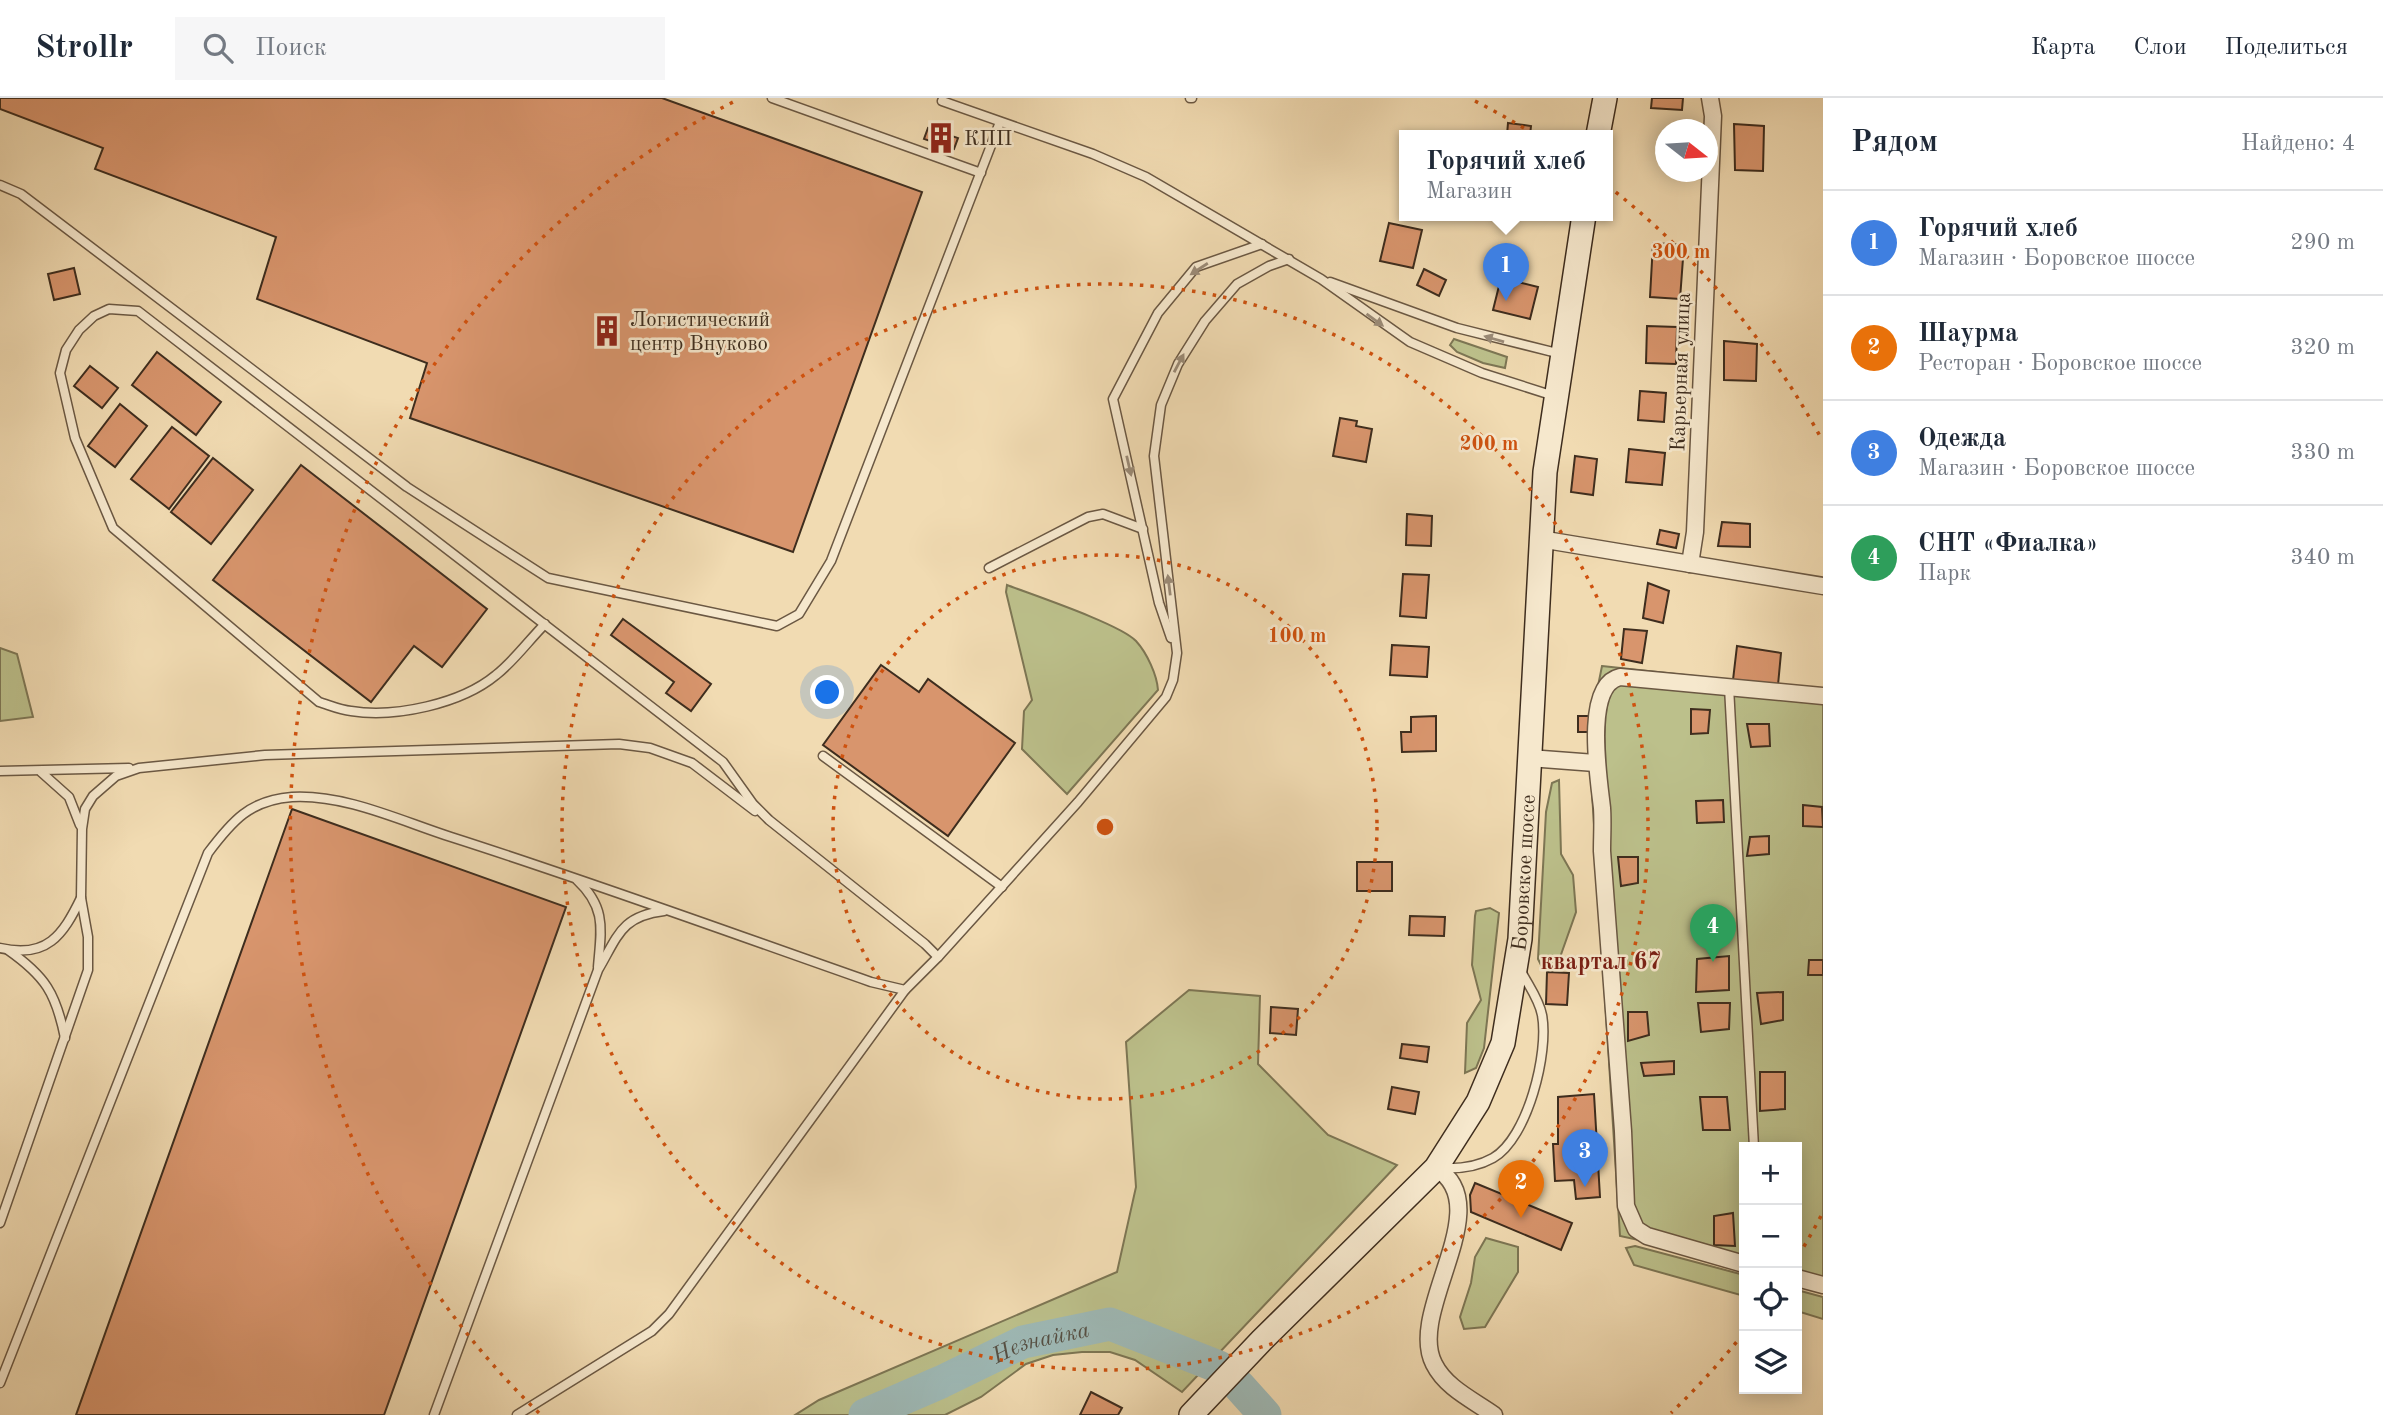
<!DOCTYPE html>
<html lang="ru">
<head>
<meta charset="utf-8">
<style>
	:root { --surface:#fff; --page:#f6f6f7; --text:#1f2937; --muted:#747a83; --line:#e0e1e3; --accent:#8f2418 }
	body { margin:0; font-family:"Old Standard TT",serif; background:var(--page); color:var(--text) }
	.controls { position:absolute; right:21px; bottom:21px; display:grid; overflow:hidden; border-radius:0px; box-shadow:0 4px 18px #0003 }
	.controls button { width:63px; height:63px; display:grid; place-items:center; padding:0; border:0; border-bottom:2px solid var(--line); background:var(--surface); color:var(--text); font:35px sans-serif }
	.compass { position:absolute; left:1655px; top:21px; width:63px; height:63px; border-radius:50%; background:var(--surface); box-shadow:0 4px 18px #0003; rotate:107deg }
	.you { position:absolute; left:828px; top:595px; width:24px; height:24px; margin:-18px; border:5px solid #fff; border-radius:50%; background:#1a73e8; box-shadow:0 0 0 10px #1a73e833 }
	.badge { display:grid; place-items:center; width:46px; height:46px; border-radius:50%; background:var(--accent); color:#fff; font-size:23px; font-weight:700 }
	.pin { position:absolute; translate:-50% -58px; filter:drop-shadow(0 2px 4px #0008) }
	.pin::after { content:''; position:absolute; top:37px; width:24px; height:21px; background:inherit; clip-path:polygon(0 0,100% 0,50% 100%) }
	.popup { position:absolute; left:1399px; top:32px; width:214px; height:91px; box-sizing:border-box; display:grid; place-content:center; border-radius:0px; background:var(--surface); filter:drop-shadow(0 2px 5px #0005); font-size:23px; white-space:nowrap; color:var(--muted) }
	.popup b { font-size:26px; color:var(--text) }
	.popup::after { content:''; position:absolute; left:50%; top:100%; margin-left:-14px; border:14px solid transparent; border-top-color:var(--surface) }
	.list { margin:0; padding:0; list-style:none }
	h2 { display:flex; justify-content:space-between; align-items:center; height:91px; margin:0; padding:0 28px; font-size:30px }
	h2 small { font-size:23px; font-weight:400; color:var(--muted) }
	.list li { display:grid; grid-template-columns:46px 1fr auto; gap:21px; align-items:center; box-sizing:border-box; height:105px; padding:0 28px; border-top:2px solid var(--line) }
	.list b { display:block; font-size:26px; white-space:nowrap }
	.list p { margin:0; font-size:23px; white-space:nowrap; color:var(--muted) }
	.list em { font-size:23px; font-style:normal; color:var(--muted) }
	.icon { flex:none; width:38px; height:38px; fill:none; stroke:currentColor; stroke-width:2; stroke-linecap:round; stroke-linejoin:round }
	.map { position:relative; flex:none; width:1823px; height:1317px; overflow:hidden }
	header { display:flex; align-items:center; gap:42px; box-sizing:border-box; height:98px; padding:0 35px; background:var(--surface); border-bottom:2px solid var(--line) }
	header strong { font-size:33px }
	nav { display:flex; gap:38px; margin-inline-start:auto; font-size:24px }
	.search { width:490px; height:63px; background:var(--page); display:flex; align-items:center; gap:18px; box-sizing:border-box; padding:0 24px; border-radius:0px; color:var(--muted); font-size:26px }
	main { display:flex }
	aside { flex:1; background:var(--surface) }
	.map>svg:first-child { display:block }
</style>
</head>
<body>
<header>
<strong>Strollr</strong>
<div class="search"><svg class="icon" aria-label="search" viewBox="0 0 24 24"><circle cx="10" cy="10" r="6"/><path d="M15 15l6 6"/></svg>Поиск</div>
<nav><a>Карта</a><a>Слои</a><a>Поделиться</a></nav>
</header>
<main>
<div class="map">
<svg width="1823" height="1317" viewBox="0 0 1823 1317">
	<rect width="100%" height="100%" fill="#f1dbb2"/>
	<filter id="stains"><feTurbulence type="fractalNoise" baseFrequency=".00286" numOctaves="4"/><feColorMatrix values="0 0 0 0 .2 0 0 0 0 .09 0 0 0 0 .02 0 0 0 .5 -.17"/></filter>
	<radialGradient id="worn" r=".72"><stop offset=".6" stop-color="#630" stop-opacity="0"/><stop offset="1" stop-color="#630" stop-opacity=".3"/></radialGradient>
	<g fill="#bcc08b" stroke="#7d7654" stroke-width="2">
		<path d="M1454 241 1507 259 1505 270 1483 265 1457 254 1450 247Z"/>
		<path d="M1007 487C1033 497 1120 526 1136 543 1147 555 1157 577 1158 592L1067 696 1022 651 1024 613 1032 602 1006 494Z"/>
		<path d="M0 550 17 556 33 619 0 623Z"/>
		<path d="M1602 568 1823 592V1182L1797 1177V1049H1744V1165L1620 1138 1591 679 1596 598Z"/>
		<path d="M1559 682 1561 756 1573 777 1576 814 1558 865 1542 869 1538 861 1546 714 1552 685Z"/>
		<path d="M1490 810 1499 815 1484 950 1476 970 1465 975 1467 925 1481 902 1472 867 1475 818 1476 813Z"/>
		<path d="M1189 892 1260 898 1258 966 1328 1037 1397 1067 1182 1294 1135 1262 1110 1254H1082L1053 1257 1026 1266 981 1299 945 1317H795L819 1302 1117 1174 1136 1089 1126 944Z"/>
		<path d="M1486 1140 1518 1149V1174L1485 1229 1464 1231 1460 1219 1471 1185 1475 1159Z"/>
		<path d="M1635 1148 1744 1177V1198L1634 1167 1626 1150Z"/>
		<path d="M1797 1192 1823 1199V1221L1797 1213Z"/>
	</g>
	<g fill="none" stroke-linecap="round" stroke-linejoin="round">
		<g stroke="#9eb9b6" stroke-width="33">
			<path d="M1239 1288 1265 1317"/>
			<path id="s1" d="M865 1317 941 1284 1023 1244 1110 1226 1219 1269"/>
		</g>
	</g>
	<g fill="#d8956d" stroke="#3e2d1e" stroke-width="2">
		<path d="M0 0H662L922 94 793 454 410 320 427 265 257 201 276 139 95 71 103 50 0 11Z"/>
		<path d="M1652 0H1683L1682 12 1651 10Z"/>
		<path d="M1508 25 1531 28 1530 37H1507Z"/>
		<path d="M1734 26 1764 28 1763 73 1735 72Z"/>
		<path d="M928 30 958 40 954 51 924 41Z"/>
		<path d="M1389 125 1422 132 1413 170 1380 163Z"/>
		<path d="M1653 145 1684 147 1680 201 1650 199Z"/>
		<path d="M74 170 80 196 54 202 48 176Z"/>
		<path d="M1424 171 1446 182 1439 198 1417 187Z"/>
		<path d="M1501 180 1538 189 1530 221 1493 212Z"/>
		<path d="M1647 228 1677 229 1676 266 1646 265Z"/>
		<path d="M1724 243 1757 246 1756 283 1724 282Z"/>
		<path d="M157 254 221 304 196 337 132 287Z"/>
		<path d="M90 268 118 290 102 310 74 288Z"/>
		<path d="M1640 293 1666 295 1664 324 1638 322Z"/>
		<path d="M120 306 147 328 115 369 88 348Z"/>
		<path d="M1340 320 1357 323 1356 328 1372 331 1366 364 1333 358Z"/>
		<path d="M172 329 209 358 169 411 131 381Z"/>
		<path d="M1629 351 1665 355 1662 387 1626 384Z"/>
		<path d="M1575 358 1597 361 1593 397 1571 394Z"/>
		<path d="M213 360 253 392 211 446 171 414Z"/>
		<path d="M301 367 487 511 442 569 414 548 371 604 213 482Z"/>
		<path d="M1407 416 1432 418 1431 448 1406 447Z"/>
		<path d="M1722 424 1750 426V449L1718 448Z"/>
		<path d="M1660 432 1679 436 1676 450 1657 446Z"/>
		<path d="M1403 476 1429 477 1426 520 1400 518Z"/>
		<path d="M1648 485 1669 493 1663 525 1643 520Z"/>
		<path d="M623 521 711 586 691 613 666 595 674 584 611 537Z"/>
		<path d="M1624 531 1647 533 1642 565 1621 561Z"/>
		<path d="M1392 547 1429 549 1427 579 1390 577Z"/>
		<path d="M1737 548 1781 555 1778 587 1733 582Z"/>
		<path d="M881 567 919 594 928 581 1015 645 948 738 823 647Z"/>
		<path d="M1691 611 1710 612 1708 635 1691 636Z"/>
		<path d="M1436 618V653L1402 654 1401 634H1411V619Z"/>
		<rect x="1578" y="618" width="13" height="16"/>
		<path d="M1747 626H1769L1770 648 1751 649Z"/>
		<path d="M1723 702 1724 724 1697 725 1696 703Z"/>
		<path d="M1803 707 1822 709 1823 729 1803 728Z"/>
		<path d="M292 711 566 809 384 1317H76Z"/>
		<path d="M1769 738V756L1747 758 1750 739Z"/>
		<path d="M1618 759H1638V785L1621 788Z"/>
		<rect x="1357" y="764" width="35" height="29"/>
		<path d="M1410 818 1445 819 1444 838 1409 837Z"/>
		<path d="M1729 858V892L1696 894 1697 861Z"/>
		<path d="M1809 862H1823V877H1808Z"/>
		<path d="M1547 874 1569 875 1567 907 1546 906Z"/>
		<path d="M1783 894V922L1761 926 1757 895Z"/>
		<path d="M1698 905H1730L1729 931 1701 934Z"/>
		<path d="M1271 909 1298 911 1296 937 1270 935Z"/>
		<path d="M1628 914H1647L1649 937 1628 943Z"/>
		<path d="M1402 946 1429 949 1427 964 1400 960Z"/>
		<path d="M1674 963V976L1644 978 1641 965Z"/>
		<path d="M1760 974H1785V1011L1760 1013Z"/>
		<path d="M1392 989 1419 994 1415 1016 1388 1011Z"/>
		<path d="M1594 996 1600 1099 1576 1101 1574 1082 1555 1083 1553 1046H1558V999Z"/>
		<path d="M1700 999H1727L1730 1032H1703Z"/>
		<path d="M1475 1085 1572 1125 1561 1152 1471 1114 1470 1097Z"/>
		<path d="M1733 1115 1735 1148 1714 1147V1118Z"/>
		<path d="M1091 1294 1122 1310 1118 1317H1080Z"/>
	</g>
	<g fill="none" stroke-linecap="round" stroke-linejoin="round">
		<defs>
			<g id="lane">
				<path d="M772 0 981 75"/>
				<path d="M1190 0H1192"/>
				<path d="M942 3 1093 56 1146 79 1321 181 1410 244 1482 275 1554 298"/>
				<path d="M0 87 21 96 407 389 548 480 777 528 799 516 831 463 1000 24"/>
				<path d="M1330 184 1457 230 1561 256"/>
				<path d="M989 470 1088 419 1103 416 1143 431"/>
				<path d="M545 526C529 542 514 563 496 577 461 606 395 620 351 613 340 612 329 607 319 604L113 430 75 340 60 275 66 252 79 232 94 218 109 211 138 213 723 664 753 706 769 722 925 846 938 859 1078 704 1166 599 1173 582 1177 555 1154 358 1161 307 1178 266 1205 223 1237 186 1269 168 1289 161"/>
				<path d="M1171 540 1159 505 1113 301 1158 215 1196 169 1262 146"/>
				<path d="M1729 589 1754 1049"/>
				<path d="M823 658 1002 789"/>
				<path d="M0 673 129 670"/>
				<path d="M41 674 69 699 80 727"/>
				<path d="M577 782C607 810 601 832 598 869"/>
				<path d="M0 850C47 861 63 837 81 800"/>
				<path d="M8 852C45 878 56 895 65 940"/>
				<path d="M1441 1070C1458 1071 1477 1069 1493 1060 1528 1040 1549 954 1542 917 1539 901 1528 887 1521 873"/>
				<path d="M0 1125 88 872V839L81 800 82 731 85 711 93 698 116 678 139 670 265 657 619 646 650 650 692 665 755 713"/>
				<path d="M0 1285 208 755C232 723 250 702 292 699 345 696 401 723 451 739 592 784 731 835 871 884L905 892 938 859"/>
				<path d="M434 1317 598 872C618 838 621 818 664 813"/>
				<path d="M517 1317 652 1233 669 1216 905 892"/>
			</g>
			<g id="street">
				<path d="M1540 441 1823 488"/>
				<path d="M1690 466 1695 434 1713 18 1710 0"/>
				<path d="M1529 660 1595 665"/>
				<path d="M1436 1070C1499 1108 1406 1213 1434 1266 1446 1290 1473 1302 1494 1317"/>
				<path d="M1744 1166 1647 1138 1636 1131 1626 1108 1623 1033 1602 753C1602 739 1603 724 1602 710 1599 682 1583 587 1620 579L1823 598"/>
				<path d="M1797 1180 1823 1187"/>
			</g>
			<g id="secondary">
				<path d="M1598 37 1605 0"/>
				<path id="s2" d="M1191 1317 1262 1242 1436 1070 1478 1004 1503 945 1520 841 1545 374 1584 117"/>
			</g>
		</defs>
		<use href="#lane" stroke="#6b5843" stroke-width="11"/>
		<use href="#street" stroke="#6b5843" stroke-width="19"/>
		<use href="#secondary" stroke="#3e2d1e" stroke-width="26"/>
		<use href="#lane" stroke="#f6e8cd" stroke-width="8"/>
		<use href="#street" stroke="#f6e8cd" stroke-width="16"/>
		<use href="#secondary" stroke="#f6e8cd" stroke-width="23"/>
	</g>
	<defs><path id="oneway-solid" d="M-6-.8H1V-3.2L6.5 0L1 3.2V.8H-6Z" transform="scale(1.75)"/></defs>
	<g fill="#9a8a76">
		<use href="#oneway-solid" transform="translate(1199 171) rotate(147)"/>
		<use href="#oneway-solid" transform="translate(1375 222) rotate(36)"/>
		<use href="#oneway-solid" transform="translate(1494 241) rotate(-164)"/>
		<use href="#oneway-solid" transform="translate(1179 265) rotate(-62)"/>
		<use href="#oneway-solid" transform="translate(1129 368) rotate(77)"/>
		<use href="#oneway-solid" transform="translate(1169 487) rotate(-97)"/>
	</g>
	<g fill="none" stroke="#ce520f" stroke-width="3.5" stroke-dasharray="3.5 7">
		<circle cx="1105" cy="729" r="272"/>
		<circle cx="1105" cy="729" r="543"/>
		<path d="M1821 1118A815 815 0 0 1 1800 1155M1743 1236A815 815 0 0 1 1671 1315M539 1315A815 815 0 0 1 735 3M1475 3A815 815 0 0 1 1821 340"/>
	</g>
	<defs>
		<symbol id="building-bare" viewBox="-9 -9 18 18"><path d="M-4-6H4V6H1V3H-1V6H-4ZM-2.5-4.3h1.7v1.8h-1.7ZM.8-4.3h1.7v1.8H.8ZM-2.5-1h1.7V.8h-1.7ZM.8-1h1.7V.8H.8Z" fill="#8f2418" stroke="#f6e8cd" stroke-width="2.5" paint-order="stroke"/></symbol>
	</defs>
	<g fill-rule="evenodd">
		<use href="#building-bare" x="919" y="18" width="44" height="44"/>
		<use href="#building-bare" x="585" y="211" width="44" height="44"/>
	</g>
	<g text-anchor="middle" stroke-width="5" stroke-linejoin="round" paint-order="stroke">
		<g font-size="21" fill="#3e2d1e" stroke="#f6e8cd" text-anchor="start">
			<text x="964" y="47">КПП</text>
			<text x="630" y="228">Логистический<tspan x="630" dy="24">центр Внуково</tspan></text>
		</g>
		<g font-size="21" fill="#3e2d1e" stroke="#f6e8cd">
			<text transform="translate(1680 274) rotate(-88)" y="7">Карьерная улица</text>
			<text dy="7" stroke="none"><textPath href="#s2" startOffset="662">Боровское шоссе</textPath></text>
		</g>
		<g font-size="23" font-style="italic" fill="#565044" stroke="#f6e8cd">
			<text dy="8" stroke="none"><textPath href="#s1" startOffset="191">Незнайка</textPath></text>
		</g>
		<g font-size="24" font-weight="bold" fill="#7a1f14" stroke="#f6e8cd">
			<text x="1601" y="871">квартал 67</text>
		</g>
	</g>
	<circle cx="1105" cy="729" r="10" fill="#ce520f" stroke="#f6e8cd" stroke-width="3.5"/>
	<g font-size="21" text-anchor="middle" font-weight="bold" fill="#ce520f" stroke="#f6e8cd" stroke-width="5" stroke-linejoin="round" paint-order="stroke">
		<text x="1681" y="160">300 m</text>
		<text x="1489" y="352">200 m</text>
		<text x="1297" y="544">100 m</text>
	</g>
	<rect width="100%" height="100%" filter="url(#stains)"/>
	<rect width="100%" height="100%" fill="url(#worn)"/>
</svg>
<div class="controls">
<button>+</button>
<button>−</button>
<button><svg class="icon" aria-label="locate" viewBox="0 0 24 24"><circle cx="12" cy="12" r="6"/><path d="M12 2v4M12 18v4M2 12h4M18 12h4"/></svg></button>
<button><svg class="icon" aria-label="layers" viewBox="0 0 24 24"><path d="M12 4l9 5-9 5-9-5zM3 14l9 5 9-5"/></svg></button>
</div>
<svg class="compass" viewBox="-18 -18 36 36"><path d="M0-13l5 13h-10z" fill="#e53935"/><path d="M0 13l5-13h-10z" fill="#747a83"/></svg>
<div class="you"></div>
<div class="pin badge" style="left:1506px;top:203px;background:#3f7fe0">1</div>
<div class="popup"><b>Горячий хлеб</b>Магазин</div>
<div class="pin badge" style="left:1521px;top:1120px;background:#e8710a">2</div>
<div class="pin badge" style="left:1585px;top:1089px;background:#3f7fe0">3</div>
<div class="pin badge" style="left:1713px;top:864px;background:#2e9e5b">4</div>
</div>
<aside>
<h2>Рядом<small>Найдено: 4</small></h2>
<ul class="list">
<li><span class="badge" style="background:#3f7fe0">1</span><div><b>Горячий хлеб</b><p>Магазин · Боровское шоссе</p></div><em>290 m</em></li>
<li><span class="badge" style="background:#e8710a">2</span><div><b>Шаурма</b><p>Ресторан · Боровское шоссе</p></div><em>320 m</em></li>
<li><span class="badge" style="background:#3f7fe0">3</span><div><b>Одежда</b><p>Магазин · Боровское шоссе</p></div><em>330 m</em></li>
<li><span class="badge" style="background:#2e9e5b">4</span><div><b>СНТ «Фиалка»</b><p>Парк</p></div><em>340 m</em></li>
</ul>
</aside>
</main>
</body>
</html>
